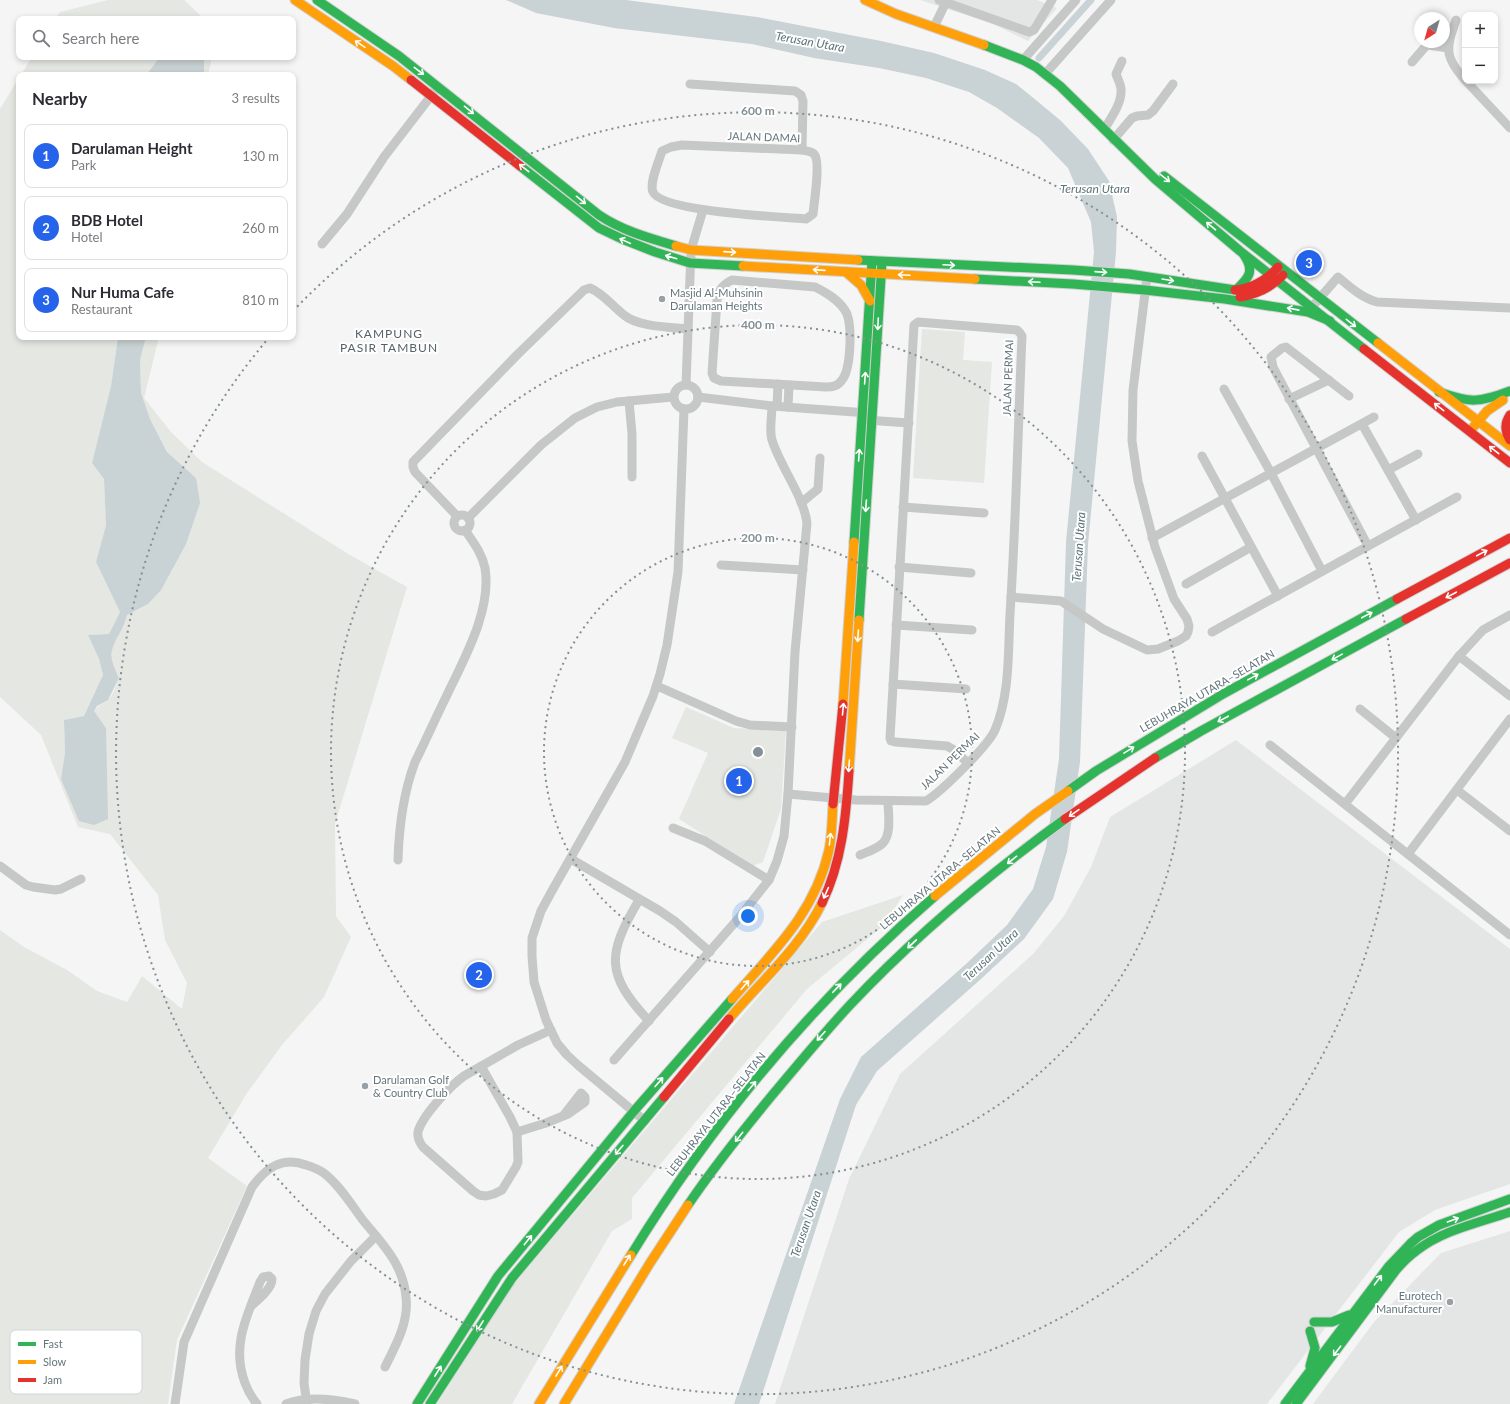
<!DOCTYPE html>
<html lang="en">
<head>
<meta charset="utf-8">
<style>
	:root { --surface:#fff; --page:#f7f7f7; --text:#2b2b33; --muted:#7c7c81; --line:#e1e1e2; --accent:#2563eb }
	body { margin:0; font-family:Lato,sans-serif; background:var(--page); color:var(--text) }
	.controls { position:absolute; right:12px; top:12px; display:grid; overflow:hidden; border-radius:8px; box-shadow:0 2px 6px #0003 }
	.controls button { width:36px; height:36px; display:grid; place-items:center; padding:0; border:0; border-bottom:1px solid var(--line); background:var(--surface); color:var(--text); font:20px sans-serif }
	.compass { position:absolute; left:1414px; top:12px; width:36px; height:36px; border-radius:50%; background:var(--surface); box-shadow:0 2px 6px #0003; rotate:217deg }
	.you { position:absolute; left:748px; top:916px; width:14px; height:14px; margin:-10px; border:3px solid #fff; border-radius:50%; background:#1a73e8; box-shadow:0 0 0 6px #1a73e833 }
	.badge { display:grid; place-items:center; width:26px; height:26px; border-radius:50%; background:var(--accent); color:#fff; font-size:13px; font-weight:700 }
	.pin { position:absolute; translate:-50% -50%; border:2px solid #fff; box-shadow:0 1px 4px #0006 }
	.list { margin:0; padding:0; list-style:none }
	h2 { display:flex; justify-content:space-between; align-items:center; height:52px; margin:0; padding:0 16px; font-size:17px }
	h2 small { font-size:13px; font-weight:400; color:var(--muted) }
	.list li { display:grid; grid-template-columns:26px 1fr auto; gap:12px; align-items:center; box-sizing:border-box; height:64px; margin:0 8px 8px; padding:0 8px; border:1px solid var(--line); border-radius:8px }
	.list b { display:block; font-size:15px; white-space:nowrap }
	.list p { margin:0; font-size:13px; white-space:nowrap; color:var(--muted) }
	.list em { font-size:13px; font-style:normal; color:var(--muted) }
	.icon { flex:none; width:22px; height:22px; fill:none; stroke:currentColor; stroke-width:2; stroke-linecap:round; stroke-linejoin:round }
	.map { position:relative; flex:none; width:1510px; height:1404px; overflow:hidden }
	.search { position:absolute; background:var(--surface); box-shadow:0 2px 6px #0003; left:16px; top:16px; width:280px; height:44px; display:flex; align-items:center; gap:10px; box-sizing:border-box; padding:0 14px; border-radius:8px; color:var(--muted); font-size:15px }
	.panel { position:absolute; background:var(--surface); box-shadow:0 2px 6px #0003; left:16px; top:72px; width:280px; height:268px; border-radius:8px }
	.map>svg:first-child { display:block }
</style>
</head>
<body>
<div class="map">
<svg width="1510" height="1404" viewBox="0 0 1510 1404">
	<rect width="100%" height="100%" fill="#f5f5f5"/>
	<g fill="#e4e6e5">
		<path d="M920 0H1037L1057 8 1028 41 993 24Z"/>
		<path d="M1236 740 1510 949V1184L1435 1210 1399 1232 1267 1404H775L849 1179 900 1074 1033 954 1064 916 1091 867 1110 817Z"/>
		<path d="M1510 1231V1404H1313L1374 1322 1441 1253Z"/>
	</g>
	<g fill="#e4e7e2">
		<path d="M108 0H184L202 17 203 19H55L60 12Z"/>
		<path d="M32 57H160L146 75H21Z"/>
		<path d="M204 57H210L211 62 208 75H204Z"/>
		<path d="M19 78V337H118L111 386 92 463 104 479 106 525 96 562 120 612 109 634 88 635 99 659 103 675 84 716 64 720 65 753 61 779 106 787V728L94 711C97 706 101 705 106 701 113 697 116 685 119 678 116 671 109 658 111 650 115 638 125 629 127 615L148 604 196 478 167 452 150 419 141 393 140 360 146 337H159L144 398 171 432 202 462 350 555 407 587 335 824 336 916 351 937 324 997 282 1045 247 1093 208 1158 247 1186 177 1340 168 1404H0V930L24 947 67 970 97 991 127 1002 142 976 182 1009 187 983 165 940 158 895 110 834 78 827 41 735 0 697V109Z"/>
		<path d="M922 329 965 332 963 360 992 362 984 483 913 478Z"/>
		<path d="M686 707 734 728 786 731 781 809 763 862 752 866 679 819 708 753 672 738Z"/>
		<path d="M903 895 884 925 807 989 632 1198V1219L612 1231 512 1404H437L514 1284 822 922Z"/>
	</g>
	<g fill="#c9d2d4">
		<path d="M506 0H626L757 17 881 41 934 53 985 70 1016 84 1031 96 1060 120 1088 149 1109 181 1117 217 1116 252 1088 544 1080 762 1067 852 1053 899 1024 939 981 979 877 1071 856 1105 759 1404H734L840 1099 861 1057 966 964 1007 925 1033 889 1046 847 1059 759 1066 542 1094 252 1091 222 1068 168 1039 138 997 108 969 92 926 78 879 68 814 58 752 44 614 28 536 13Z"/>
		<path d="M160 57H204V75H146Z"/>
		<path d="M118 337H146L140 360 141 393 150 419 167 452 196 478 200 503 186 544 161 590 148 604 127 615C124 630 115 638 112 650 109 658 116 671 119 678L108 700 97 706 94 711 106 728 108 819 94 825 79 821 61 779 65 753 64 720 84 716 103 675 99 659 88 635 109 634 120 612 96 562 106 525 104 479 92 463 111 386Z"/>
	</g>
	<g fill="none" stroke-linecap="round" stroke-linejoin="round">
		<path stroke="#c9d2d4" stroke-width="7" d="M1039 58 1091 0"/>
		<defs>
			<g id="fast">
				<path d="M317 0 399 56 599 215C623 231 649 238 676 246"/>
				<path d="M984 45 1023 60 1036 67 1060 86 1155 179 1240 251 1364 349"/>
				<path d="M520 166 599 228 622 239 655 252 690 263 743 266"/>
				<path d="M1164 176 1378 343"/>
				<path d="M858 260 1073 270 1129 274 1235 290"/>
				<path d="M975 279 1073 284 1145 290 1225 299 1308 312 1330 321"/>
				<path d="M1236 290C1249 278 1255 271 1244 255"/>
				<path d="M1439 392C1470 403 1479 403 1510 391"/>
				<path d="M854 542 872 261"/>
				<path d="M859 620 882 262"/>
				<path d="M1155 758 1201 731 1406 619"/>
				<path d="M1068 791 1096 771 1223 694 1397 599"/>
				<path d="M688 1205C713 1168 741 1133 769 1099 796 1067 822 1035 850 1005 915 936 988 875 1065 819"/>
				<path d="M631 1255C713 1121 816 999 935 896"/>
				<path d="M1314 1322H1332L1349 1315"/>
				<path d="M1310 1331 1315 1348 1310 1366"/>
				<path d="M417 1404 498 1276 634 1111 732 999"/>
				<path d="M430 1404 512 1278 664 1097"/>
				<path d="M1285 1404 1389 1266 1410 1244 1418 1237 1439 1225 1510 1199"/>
				<path d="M1296 1404 1396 1270C1402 1263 1409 1256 1416 1251 1443 1230 1478 1223 1510 1212"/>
			</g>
			<g id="slow">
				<path d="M295 0 393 66 411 80"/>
				<path d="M865 0 896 14 984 45"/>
				<path d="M676 246 691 250 858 260"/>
				<path d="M743 266 975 279"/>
				<path d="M846 272 861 285 870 301"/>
				<path d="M1378 343 1510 446"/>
				<path d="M1470 431 1487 411 1503 400"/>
				<path d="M843 704 854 542"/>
				<path d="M849 771 859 620"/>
				<path d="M935 896 1035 814 1068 791"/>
				<path d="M732 999C773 952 815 913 829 850 832 835 832 819 833 804"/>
				<path d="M729 1019C760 982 800 948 822 903"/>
				<path d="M539 1404 631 1255"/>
				<path d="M564 1404 650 1263 688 1205"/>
			</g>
			<g id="jam">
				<path d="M411 80 520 166"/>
				<path d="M1235 290C1252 288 1267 280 1278 267"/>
				<path d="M1240 297C1257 294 1271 288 1283 275"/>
				<path d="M1364 349 1510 463"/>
				<path d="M1510 415C1504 424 1505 431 1510 440"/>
				<path d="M1397 599 1510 538"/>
				<path d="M1406 619 1510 563"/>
				<path d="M833 804 843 704"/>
				<path d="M1065 819 1155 758"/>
				<path d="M822 903C842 862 846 817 849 771"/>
				<path d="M664 1097 729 1019"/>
			</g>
		</defs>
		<use href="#fast" stroke="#d1d2d3" stroke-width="11"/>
		<use href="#slow" stroke="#d1d2d3" stroke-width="11"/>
		<use href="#jam" stroke="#d1d2d3" stroke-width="11"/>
		<g stroke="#c6c8c8" stroke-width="9">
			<path d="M939 0 1029 32 1034 30 1052 0"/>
			<path d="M1456 20C1446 49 1444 56 1465 80"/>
			<path d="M934 27 947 0"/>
			<path d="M1023 60 1076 0"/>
			<path d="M1412 62 1425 47 1428 45 1448 48"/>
			<path d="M1045 74 1111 0"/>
			<path d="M1466 81 1510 128"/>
			<path d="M690 84 795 91 801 95 803 101 802 150"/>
			<path d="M1104 130C1110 119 1121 105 1121 92 1122 86 1118 80 1116 74L1122 61"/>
			<path d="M1113 140 1132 118 1137 116 1148 115 1153 111 1173 84"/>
			<path d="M682 145 802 150C806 151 811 151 814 154 821 161 814 203 813 214L806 219C782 217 662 212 653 192 649 183 659 161 662 151L671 147Z"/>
			<path d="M322 244 347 214 384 157 434 92"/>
			<path d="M732 280 815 287C827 293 841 301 847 314 852 328 851 369 842 380 838 386 833 387 826 387L721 381 714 378 712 373 717 300C719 290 722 285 732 280Z"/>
			<path d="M1312 307 1338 277C1350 287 1362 298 1377 302L1510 308"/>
			<circle cx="686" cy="397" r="12"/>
			<path d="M686 385 691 250 703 210"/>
			<path d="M1224 389 1271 473 1322 571"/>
			<path d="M1349 396 1286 347 1282 348 1271 357 1273 367 1368 546"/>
			<path d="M698 397 772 406 868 413"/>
			<path d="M1289 399 1329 380"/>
			<path d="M629 401 632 434V477"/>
			<path d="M772 406C772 416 769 430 772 440 780 466 804 497 807 523L795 652 788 794 856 800 926 801C941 792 988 746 995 730 1010 695 1008 652 1010 614 1016 522 1018 429 1022 336L1020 333 1017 330 918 322 914 325 890 738 891 741 895 742 947 746 954 750 968 763"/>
			<path d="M777 406 778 384"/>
			<path d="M788 407 789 385"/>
			<path d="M866 420 909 423"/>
			<path d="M1362 424 1416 520"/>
			<path d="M1202 456 1278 596"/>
			<path d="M1388 470 1418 454"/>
			<path d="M801 503 818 489 820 458"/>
			<path d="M903 507 984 513"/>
			<circle cx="462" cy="523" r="8"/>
			<path d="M457 516 415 472 413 467V462L518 354 584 290 590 288C604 294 612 306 624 315 638 327 670 327 688 329"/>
			<path d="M468 518 541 445 575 418 597 407 617 402 673 397"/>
			<path d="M1152 538 1374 417"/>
			<path d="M721 565 803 570"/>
			<path d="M899 567 971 573"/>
			<path d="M1186 584 1251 547"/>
			<path d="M1011 597 1061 601 1103 629 1147 650 1158 649 1178 641 1186 636 1188 632 1189 626 1187 619 1174 599 1155 547 1138 481 1132 441 1133 390 1147 277"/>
			<path d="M896 625 972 630"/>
			<path d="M1212 632 1457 497"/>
			<path d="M1459 656 1510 696"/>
			<path d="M893 684 966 689"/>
			<path d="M657 686 736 721 750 725 792 727"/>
			<path d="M1360 709 1396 738"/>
			<path d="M1270 745 1510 935"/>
			<path d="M1457 790 1510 831"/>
			<path d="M1345 804 1459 656 1483 630 1510 615"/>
			<path d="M673 828 705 841 769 880"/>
			<path d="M1408 854 1510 719"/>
			<path d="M860 855C867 852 877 849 883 843 892 833 888 813 888 801"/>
			<path d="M571 859 660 911 676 922 710 952"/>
			<path d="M398 860C399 826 403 794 415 762 426 740 436 717 447 695 464 659 492 610 485 568 482 553 473 542 465 530"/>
			<path d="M0 866 26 885 33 887 55 890 61 889 81 879"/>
			<path d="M639 900C607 954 605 974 649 1021"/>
			<path d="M614 1060 738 919 769 880 777 861 784 836 788 794"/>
			<path d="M481 1066 510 1117 517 1132 518 1162 516 1167 502 1190 494 1194 486 1196 479 1195 473 1191 423 1147C420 1143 417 1138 418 1132 422 1116 450 1086 464 1076L518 1045 551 1030"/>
			<path d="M645 1121 579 1066 567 1055 557 1043 546 1020 534 982 532 956V938L541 911 553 889 625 762 653 696 660 674 667 645 678 572 684 409"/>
			<path d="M517 1132 546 1123 568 1114 585 1102V1097L581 1093 563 1116"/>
			<path d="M251 1306C258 1300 272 1289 272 1279L269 1276 263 1277 260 1282C247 1316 231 1346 245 1383 248 1391 252 1398 257 1404"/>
			<path d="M175 1404 184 1342 252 1187C266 1168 282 1156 306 1165 313 1167 320 1170 325 1174 340 1186 351 1204 362 1219 382 1244 403 1263 406 1297 409 1322 396 1345 385 1367"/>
			<path d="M286 1404C307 1396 333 1399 355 1404"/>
			<path d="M307 1404 304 1383 305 1360 309 1334 316 1311 325 1294 351 1261 376 1236"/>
		</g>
		<use href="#fast" stroke="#30b455" stroke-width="9"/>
		<use href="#slow" stroke="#ff9f0a" stroke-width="9"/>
		<use href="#jam" stroke="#e5322d" stroke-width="9"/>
	</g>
	<defs><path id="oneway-shaft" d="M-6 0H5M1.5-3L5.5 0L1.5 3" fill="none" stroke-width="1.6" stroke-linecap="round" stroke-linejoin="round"/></defs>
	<g stroke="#fff">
		<use href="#oneway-shaft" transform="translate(360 44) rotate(-146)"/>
		<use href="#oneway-shaft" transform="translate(419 71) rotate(37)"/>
		<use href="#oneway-shaft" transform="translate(469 110) rotate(39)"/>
		<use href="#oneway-shaft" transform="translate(524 168) rotate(-142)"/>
		<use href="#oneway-shaft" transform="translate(1165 178) rotate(38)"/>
		<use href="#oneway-shaft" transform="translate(581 200) rotate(39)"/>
		<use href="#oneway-shaft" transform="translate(1211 226) rotate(-140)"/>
		<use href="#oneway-shaft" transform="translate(625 241) rotate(-155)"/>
		<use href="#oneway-shaft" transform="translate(730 252) rotate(4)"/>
		<use href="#oneway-shaft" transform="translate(671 257) rotate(-164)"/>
		<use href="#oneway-shaft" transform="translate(949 265) rotate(3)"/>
		<use href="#oneway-shaft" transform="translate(819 270) rotate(-176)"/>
		<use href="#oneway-shaft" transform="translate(1101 272) rotate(4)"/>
		<use href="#oneway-shaft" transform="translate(904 275) rotate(-177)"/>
		<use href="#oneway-shaft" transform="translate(1168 280) rotate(9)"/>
		<use href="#oneway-shaft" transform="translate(1034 282) rotate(-177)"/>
		<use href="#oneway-shaft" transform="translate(1293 309) rotate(-169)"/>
		<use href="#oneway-shaft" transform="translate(1351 323) rotate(38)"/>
		<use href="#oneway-shaft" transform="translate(878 324) rotate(93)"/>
		<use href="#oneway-shaft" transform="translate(865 378) rotate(-86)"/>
		<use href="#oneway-shaft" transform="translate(1439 407) rotate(-142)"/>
		<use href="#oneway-shaft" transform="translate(1494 450) rotate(-142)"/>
		<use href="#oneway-shaft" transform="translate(859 455) rotate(-86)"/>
		<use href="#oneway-shaft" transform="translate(866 506) rotate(94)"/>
		<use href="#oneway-shaft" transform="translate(1482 553) rotate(-28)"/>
		<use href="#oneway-shaft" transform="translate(1451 595) rotate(152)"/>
		<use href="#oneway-shaft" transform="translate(1367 615) rotate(-28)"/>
		<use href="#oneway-shaft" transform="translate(858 636) rotate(94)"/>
		<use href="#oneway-shaft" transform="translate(1337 657) rotate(151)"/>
		<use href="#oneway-shaft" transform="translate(1253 677) rotate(-29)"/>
		<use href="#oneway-shaft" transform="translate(843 709) rotate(-85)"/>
		<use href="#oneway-shaft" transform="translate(1223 719) rotate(152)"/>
		<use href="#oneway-shaft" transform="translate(1129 750) rotate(-32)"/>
		<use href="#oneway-shaft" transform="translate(849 766) rotate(94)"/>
		<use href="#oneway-shaft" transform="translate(1074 813) rotate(145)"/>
		<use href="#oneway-shaft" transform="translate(830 839) rotate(-84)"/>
		<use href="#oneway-shaft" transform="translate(1012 860) rotate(141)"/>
		<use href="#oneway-shaft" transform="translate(826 893) rotate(114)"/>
		<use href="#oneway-shaft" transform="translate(912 944) rotate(137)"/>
		<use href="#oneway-shaft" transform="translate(745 985) rotate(-49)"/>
		<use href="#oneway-shaft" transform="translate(837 988) rotate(-46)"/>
		<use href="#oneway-shaft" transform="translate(821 1036) rotate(132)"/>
		<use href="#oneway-shaft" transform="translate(659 1082) rotate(-49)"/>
		<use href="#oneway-shaft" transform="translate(752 1086) rotate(-50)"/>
		<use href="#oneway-shaft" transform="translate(739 1137) rotate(129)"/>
		<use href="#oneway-shaft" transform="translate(619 1150) rotate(130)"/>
		<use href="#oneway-shaft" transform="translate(1453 1220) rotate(-20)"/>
		<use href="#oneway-shaft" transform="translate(528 1240) rotate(-51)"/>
		<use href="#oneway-shaft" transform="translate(627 1260) rotate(-58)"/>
		<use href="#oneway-shaft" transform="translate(1378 1280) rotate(-53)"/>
		<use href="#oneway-shaft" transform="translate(480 1326) rotate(122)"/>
		<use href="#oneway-shaft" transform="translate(1337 1351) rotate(127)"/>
		<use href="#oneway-shaft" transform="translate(438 1371) rotate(-58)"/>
		<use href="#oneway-shaft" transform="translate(559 1371) rotate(-59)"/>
	</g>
	<g fill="none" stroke="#839095" stroke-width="2" stroke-dasharray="2 4">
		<circle cx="758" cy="752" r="214"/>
		<circle cx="758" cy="752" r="427"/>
		<path d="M293 311A641 641 0 1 1 267 340"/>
	</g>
	<g fill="#97a2a6" stroke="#fff" stroke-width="1.5">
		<circle cx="662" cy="299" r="4"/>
		<circle cx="365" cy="1086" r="4"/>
		<circle cx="1450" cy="1302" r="4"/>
	</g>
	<g text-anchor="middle" stroke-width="4" stroke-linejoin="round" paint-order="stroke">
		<g font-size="11" fill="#64767c" stroke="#fff">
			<text transform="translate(764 137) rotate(2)" y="4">JALAN DAMAI</text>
			<text transform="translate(1008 378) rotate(-88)" y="4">JALAN PERMAI</text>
			<text transform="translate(1207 691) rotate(-30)" y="4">LEBUHRAYA UTARA–SELATAN</text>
			<text transform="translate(950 761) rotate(-44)" y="4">JALAN PERMAI</text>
			<text transform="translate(940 878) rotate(-40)" y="4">LEBUHRAYA UTARA–SELATAN</text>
			<text transform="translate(716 1114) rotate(-52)" y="4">LEBUHRAYA UTARA–SELATAN</text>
		</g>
		<g font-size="11" fill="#64767c" stroke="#fff" text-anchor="start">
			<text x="670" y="297">Masjid Al-Muhsinin<tspan x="670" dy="13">Darulaman Heights</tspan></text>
			<text x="373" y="1084">Darulaman Golf<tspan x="373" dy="13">&amp; Country Club</tspan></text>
			<text x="1442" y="1300" text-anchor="end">Eurotech<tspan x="1442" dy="13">Manufacturer</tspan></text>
		</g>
		<g font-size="12" font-style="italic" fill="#5e7578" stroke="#fff">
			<text transform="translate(810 42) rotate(10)" y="4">Terusan Utara</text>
			<text x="1095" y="193">Terusan Utara</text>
			<text transform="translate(1079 547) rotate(-86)" y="4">Terusan Utara</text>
			<text transform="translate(991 955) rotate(-43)" y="4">Terusan Utara</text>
			<text transform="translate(806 1224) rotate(-71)" y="4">Terusan Utara</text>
		</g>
		<g font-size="12" letter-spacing="1" fill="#556368" stroke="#fff">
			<text x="389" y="338">KAMPUNG<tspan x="389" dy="14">PASIR TAMBUN</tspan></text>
		</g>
	</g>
	<rect x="10" y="1330" width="132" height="64" rx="6" fill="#fff" stroke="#d0d6d8" stroke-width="1"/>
	<rect x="18" y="1342" width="18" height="4" fill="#30b455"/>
	<rect x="18" y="1360" width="18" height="4" fill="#ff9f0a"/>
	<rect x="18" y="1378" width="18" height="4" fill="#e5322d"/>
	<g font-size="11" fill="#64767c">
		<text x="43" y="1348">Fast</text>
		<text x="43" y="1366">Slow</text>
		<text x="43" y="1384">Jam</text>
	</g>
	<circle cx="758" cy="752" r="6" fill="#839095" stroke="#fff" stroke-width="2"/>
	<g font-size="12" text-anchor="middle" font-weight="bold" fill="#839095" stroke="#fff" stroke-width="4" stroke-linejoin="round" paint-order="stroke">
		<text x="758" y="115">600 m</text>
		<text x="758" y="329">400 m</text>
		<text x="758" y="542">200 m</text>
	</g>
</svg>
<div class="controls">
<button>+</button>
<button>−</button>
</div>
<svg class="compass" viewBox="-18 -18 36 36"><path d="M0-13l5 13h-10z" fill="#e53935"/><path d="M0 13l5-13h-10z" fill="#7c7c81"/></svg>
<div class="you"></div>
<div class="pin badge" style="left:739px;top:781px">1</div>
<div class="pin badge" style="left:479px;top:975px">2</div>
<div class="pin badge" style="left:1309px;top:263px">3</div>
<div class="search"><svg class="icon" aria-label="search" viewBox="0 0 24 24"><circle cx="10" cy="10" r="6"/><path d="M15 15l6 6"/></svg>Search here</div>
<section class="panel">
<h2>Nearby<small>3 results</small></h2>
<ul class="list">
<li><span class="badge">1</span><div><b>Darulaman Height</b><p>Park</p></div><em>130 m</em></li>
<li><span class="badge">2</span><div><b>BDB Hotel</b><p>Hotel</p></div><em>260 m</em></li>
<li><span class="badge">3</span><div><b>Nur Huma Cafe</b><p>Restaurant</p></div><em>810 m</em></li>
</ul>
</section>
</div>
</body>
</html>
